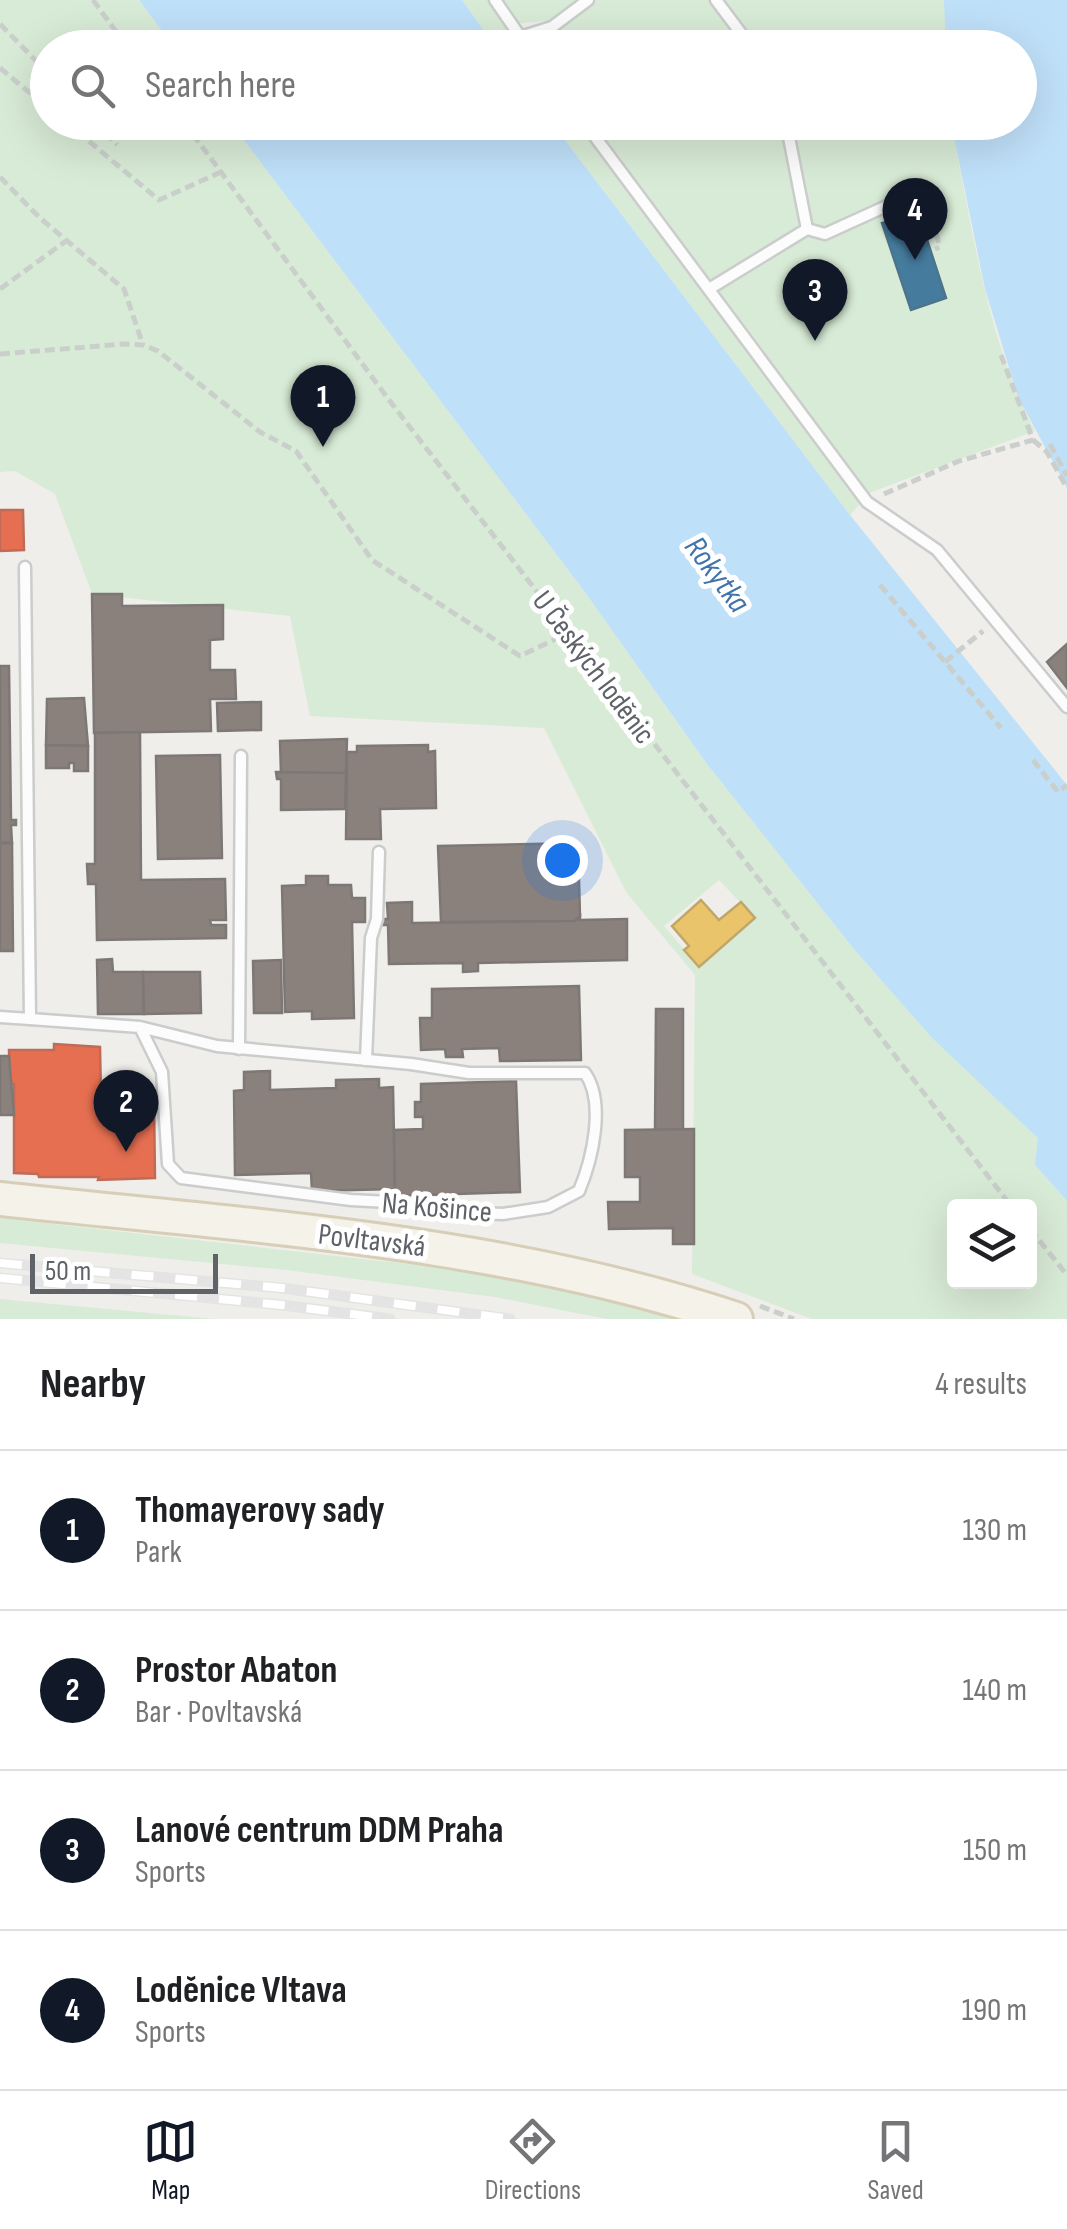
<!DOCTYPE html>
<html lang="en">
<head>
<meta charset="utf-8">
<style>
	:root { --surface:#fff; --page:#f2f2f2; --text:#202124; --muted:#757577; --line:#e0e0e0; --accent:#111827 }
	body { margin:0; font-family:"Sofia Sans Condensed",sans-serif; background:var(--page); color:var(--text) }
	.controls { position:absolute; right:30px; bottom:30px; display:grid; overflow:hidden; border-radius:10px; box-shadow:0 10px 40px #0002 }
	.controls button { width:90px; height:90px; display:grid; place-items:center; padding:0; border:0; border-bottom:2px solid var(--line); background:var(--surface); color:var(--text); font:50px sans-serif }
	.scale { position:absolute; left:30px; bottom:25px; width:188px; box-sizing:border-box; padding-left:10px; border:5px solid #5f6368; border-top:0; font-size:28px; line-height:35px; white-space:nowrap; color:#5f6368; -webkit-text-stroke:8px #fff; paint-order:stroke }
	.you { position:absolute; left:562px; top:860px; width:35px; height:35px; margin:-25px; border:8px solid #fff; border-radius:50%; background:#1a73e8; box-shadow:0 0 0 15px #1a73e833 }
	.badge { display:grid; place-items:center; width:65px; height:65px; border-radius:50%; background:var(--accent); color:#fff; font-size:32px; font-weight:700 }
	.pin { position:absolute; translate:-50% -82px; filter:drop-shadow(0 2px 5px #0008) }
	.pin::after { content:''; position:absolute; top:52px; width:35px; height:30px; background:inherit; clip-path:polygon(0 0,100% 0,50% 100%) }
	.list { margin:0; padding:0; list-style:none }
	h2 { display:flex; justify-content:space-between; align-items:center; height:130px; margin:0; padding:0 40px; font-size:42px }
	h2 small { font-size:32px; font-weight:400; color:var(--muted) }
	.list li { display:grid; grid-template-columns:65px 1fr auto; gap:30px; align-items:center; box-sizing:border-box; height:160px; padding:0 40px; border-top:2px solid var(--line) }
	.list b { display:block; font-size:38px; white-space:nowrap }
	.list p { margin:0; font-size:32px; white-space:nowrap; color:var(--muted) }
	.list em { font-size:32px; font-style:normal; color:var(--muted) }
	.icon { flex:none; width:55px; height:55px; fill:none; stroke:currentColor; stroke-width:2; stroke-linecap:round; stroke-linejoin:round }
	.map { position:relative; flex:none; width:1067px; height:1319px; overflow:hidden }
	.search { position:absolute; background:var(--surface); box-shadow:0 10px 40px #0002; left:30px; right:30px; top:30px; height:110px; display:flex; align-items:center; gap:25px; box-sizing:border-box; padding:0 35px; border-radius:55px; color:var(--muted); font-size:38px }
	.sheet { height:770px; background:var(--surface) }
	nav { display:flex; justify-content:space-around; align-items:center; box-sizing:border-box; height:140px; border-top:2px solid var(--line); background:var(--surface); font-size:28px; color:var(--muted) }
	nav a { display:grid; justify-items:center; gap:5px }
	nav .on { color:var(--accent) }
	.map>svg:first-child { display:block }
</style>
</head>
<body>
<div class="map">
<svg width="1067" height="1319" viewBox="0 0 1067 1319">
	<rect width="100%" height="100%" fill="#efeeea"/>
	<g fill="#d8ebd6" fill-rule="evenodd">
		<path d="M0 0H139L174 47 48 48V122L231 123 584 591 707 764 853 948 932 1038 1039 1138 1035 1165 1067 1201V1319H812L692 1274 695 975 626 892 544 728 310 716 290 616 92 594 55 494 15 471 0 472ZM719 880 755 918 699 967 664 926ZM954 1206H1030V1282H954Z"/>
		<path d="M462 0H945L947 47H548L554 32 546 21 520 23 535 47H496Z"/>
		<path d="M552 123H951C972 226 986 337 1035 431L869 493 850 515Z"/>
		<path d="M0 1218 470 1271 615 1299 684 1319H607L495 1297 286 1270 0 1243Z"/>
		<path d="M0 1299 214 1319H0Z"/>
	</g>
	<g fill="#bfe0f9">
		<path d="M139 0H462L496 47H174Z"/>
		<path d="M944 0H1067V488L1018 397 985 289 951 123 1020 122V48L946 47Z"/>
		<path d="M231 123H552L850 515 1067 785V1201L1035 1165 1038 1138 932 1038 853 948 707 764 584 591Z"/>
	</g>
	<path fill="#e9c46a" stroke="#c0a769" stroke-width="2.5" d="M701 900 719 920 741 902 755 918 699 967 684 950 689 946 672 926Z"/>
	<g fill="#e76f51" stroke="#be6b58" stroke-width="2.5">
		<path d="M0 510H23L24 550 0 551Z"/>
		<path d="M54 1044 100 1047 101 1095 145 1094V1105H154L155 1178 98 1180 99 1177H39L38 1174 14 1173V1084H10L9 1050H54Z"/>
	</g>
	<path fill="#457b9d" stroke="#4d748d" stroke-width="2.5" d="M918 212 946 298 911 310 882 223Z"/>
	<g fill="#8a817c" stroke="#7d7876" stroke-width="2.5">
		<path d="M92 594H122V606L223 605V639L210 640V670H235L236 699H210L211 731 94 733Z"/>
		<path d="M1067 644V688L1047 662Z"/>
		<path d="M0 666H9L11 820H16V825H11L12 843H0Z"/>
		<path d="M84 698 88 746 46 745 47 699Z"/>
		<path d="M261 702V730L218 731 217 703Z"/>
		<path d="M140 732 141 880 225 879 226 920H210L211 925H226V938L97 940 96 884H88L87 864H95V733Z"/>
		<path d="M347 739 346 773 281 774 280 741Z"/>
		<path d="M46 745 88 746V771H74V763H69V768H46Z"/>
		<path d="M428 745V752L435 751 436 808 380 809 381 839H346L347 752H357V746Z"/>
		<path d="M220 755 222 858 158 859 156 756Z"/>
		<path d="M276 772 346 773 345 809 281 810V779H277Z"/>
		<path d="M0 843H12L13 951H0Z"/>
		<path d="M578 843 580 916 575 921 441 922 438 846Z"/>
		<path d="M306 876H328V885H351L352 898H365V922H352L354 1018 312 1019V1011L285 1012 282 886 306 885Z"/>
		<path d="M412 902V923L575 921 580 916V920L627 919V960L478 963V971L463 972V963L389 964 388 925H381V919H388L387 903Z"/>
		<path d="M112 959 113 972H143L144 1014H98L97 960Z"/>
		<path d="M281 960 282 1013H254L253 961Z"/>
		<path d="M143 972H200L201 1013 144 1014Z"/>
		<path d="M579 986 581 1060 500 1061 499 1048 462 1049 463 1057H446L445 1049 421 1050 420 1018H432V989Z"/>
		<path d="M656 1009H683V1130H655Z"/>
		<path d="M0 1056H9L14 1115H0Z"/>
		<path d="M270 1071V1090L336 1088V1080L379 1079V1088L393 1087 395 1189 312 1191 311 1173 235 1175 234 1091 244 1090V1072Z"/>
		<path d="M516 1081 520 1192 395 1196 394 1130 423 1129V1117H415V1102H421V1084Z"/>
		<path d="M694 1129V1244H673V1228L609 1229 608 1202H640V1177H625V1130Z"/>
	</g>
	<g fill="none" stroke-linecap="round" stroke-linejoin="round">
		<defs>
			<g id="service">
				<path d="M495 0 528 48"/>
				<path d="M716 0 752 48"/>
				<path d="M520 37 552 27 588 0"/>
				<path d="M584 122 867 502 937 550 1067 707"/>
				<path d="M807 229 825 234 891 204"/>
				<path d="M709 289 807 229 786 122"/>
				<path d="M0 1017 30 1019 25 567"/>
				<path d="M30 1019 140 1027 217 1046 411 1064 469 1073H585C606 1103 592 1160 579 1191L548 1207 503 1214 452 1212 407 1203 351 1200 181 1178 168 1164 162 1072 140 1027"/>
				<path d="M239 1049 241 756"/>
				<path d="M366 1060 371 938 377 919 379 852"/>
			</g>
			<path id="primary" d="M0 1199C247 1226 499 1240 736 1319"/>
		</defs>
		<use href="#service" stroke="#cbcccc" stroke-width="15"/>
		<use href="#primary" stroke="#d7ceb8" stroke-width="38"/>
		<g stroke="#cacfcc" stroke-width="5" stroke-dasharray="10 5" stroke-linecap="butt">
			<path d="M93 0 128 48"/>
			<path d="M0 24 48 73"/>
			<path d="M0 68 48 108"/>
			<path d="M66 122 159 200 221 172"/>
			<path d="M95 122 117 145"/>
			<path d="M184 122 389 400 1011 1206"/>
			<path d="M0 177 40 218 124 289 143 345"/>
			<path d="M904 201 926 197 940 247 935 249"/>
			<path d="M0 289 66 241"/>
			<path d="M0 354 124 344 143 345 158 351 260 432 296 451 372 560 520 656 568 633"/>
			<path d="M1033 440 1047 452 1067 488"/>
			<path d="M1050 444 1067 476"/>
			<path d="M884 494 959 461 1033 440 1001 355"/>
			<path d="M880 585 1001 728"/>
			<path d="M945 662 983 631"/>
			<path d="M1033 760 1058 792 1067 785"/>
			<path d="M1030 1229 1067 1275"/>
			<path d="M760 1306 794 1319"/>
		</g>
		<use href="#service" stroke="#fdfcfc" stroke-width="10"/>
		<use href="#primary" stroke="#f4f2e9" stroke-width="32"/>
		<defs>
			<g id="rail">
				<path d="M0 1263 282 1288 510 1319"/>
				<path d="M0 1278 282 1305 390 1319"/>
			</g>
		</defs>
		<use href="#rail" stroke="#e4e4e4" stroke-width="11"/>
		<use href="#rail" stroke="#fff" stroke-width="8" stroke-dasharray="22" stroke-linecap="butt"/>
	</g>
	<g text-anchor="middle" stroke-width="10" stroke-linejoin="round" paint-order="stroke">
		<g font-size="30" fill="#5f6368" stroke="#fff">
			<text transform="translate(594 667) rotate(53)" y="10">U Českých loděnic</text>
			<text transform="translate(437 1207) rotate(5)" y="10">Na Košince</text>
			<text transform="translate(372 1240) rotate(7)" y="10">Povltavská</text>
		</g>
		<g font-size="32" font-style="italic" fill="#4174aa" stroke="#fff">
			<text transform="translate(718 574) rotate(53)" y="11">Rokytka</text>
		</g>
	</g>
</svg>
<div class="controls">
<button><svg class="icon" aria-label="layers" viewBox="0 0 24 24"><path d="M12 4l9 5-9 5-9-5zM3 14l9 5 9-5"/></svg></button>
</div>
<div class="scale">50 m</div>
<div class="you"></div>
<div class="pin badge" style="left:323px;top:447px">1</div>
<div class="pin badge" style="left:126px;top:1152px">2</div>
<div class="pin badge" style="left:815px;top:341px">3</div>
<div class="pin badge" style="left:915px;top:260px">4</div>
<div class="search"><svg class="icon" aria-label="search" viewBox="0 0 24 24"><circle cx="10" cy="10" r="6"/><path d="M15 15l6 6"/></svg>Search here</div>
</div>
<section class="sheet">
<h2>Nearby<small>4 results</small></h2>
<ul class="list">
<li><span class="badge">1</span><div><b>Thomayerovy sady</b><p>Park</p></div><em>130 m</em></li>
<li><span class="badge">2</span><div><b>Prostor Abaton</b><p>Bar · Povltavská</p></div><em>140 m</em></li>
<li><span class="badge">3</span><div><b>Lanové centrum DDM Praha</b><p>Sports</p></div><em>150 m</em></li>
<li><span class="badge">4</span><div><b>Loděnice Vltava</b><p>Sports</p></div><em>190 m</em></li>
</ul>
</section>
<nav>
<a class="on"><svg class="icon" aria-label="map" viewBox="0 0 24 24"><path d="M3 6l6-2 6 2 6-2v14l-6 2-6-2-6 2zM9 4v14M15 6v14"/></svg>Map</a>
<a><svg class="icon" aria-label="directions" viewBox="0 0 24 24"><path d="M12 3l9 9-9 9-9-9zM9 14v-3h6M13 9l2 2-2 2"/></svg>Directions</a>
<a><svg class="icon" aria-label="saved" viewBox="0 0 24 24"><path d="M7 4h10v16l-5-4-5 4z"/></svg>Saved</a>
</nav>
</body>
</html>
